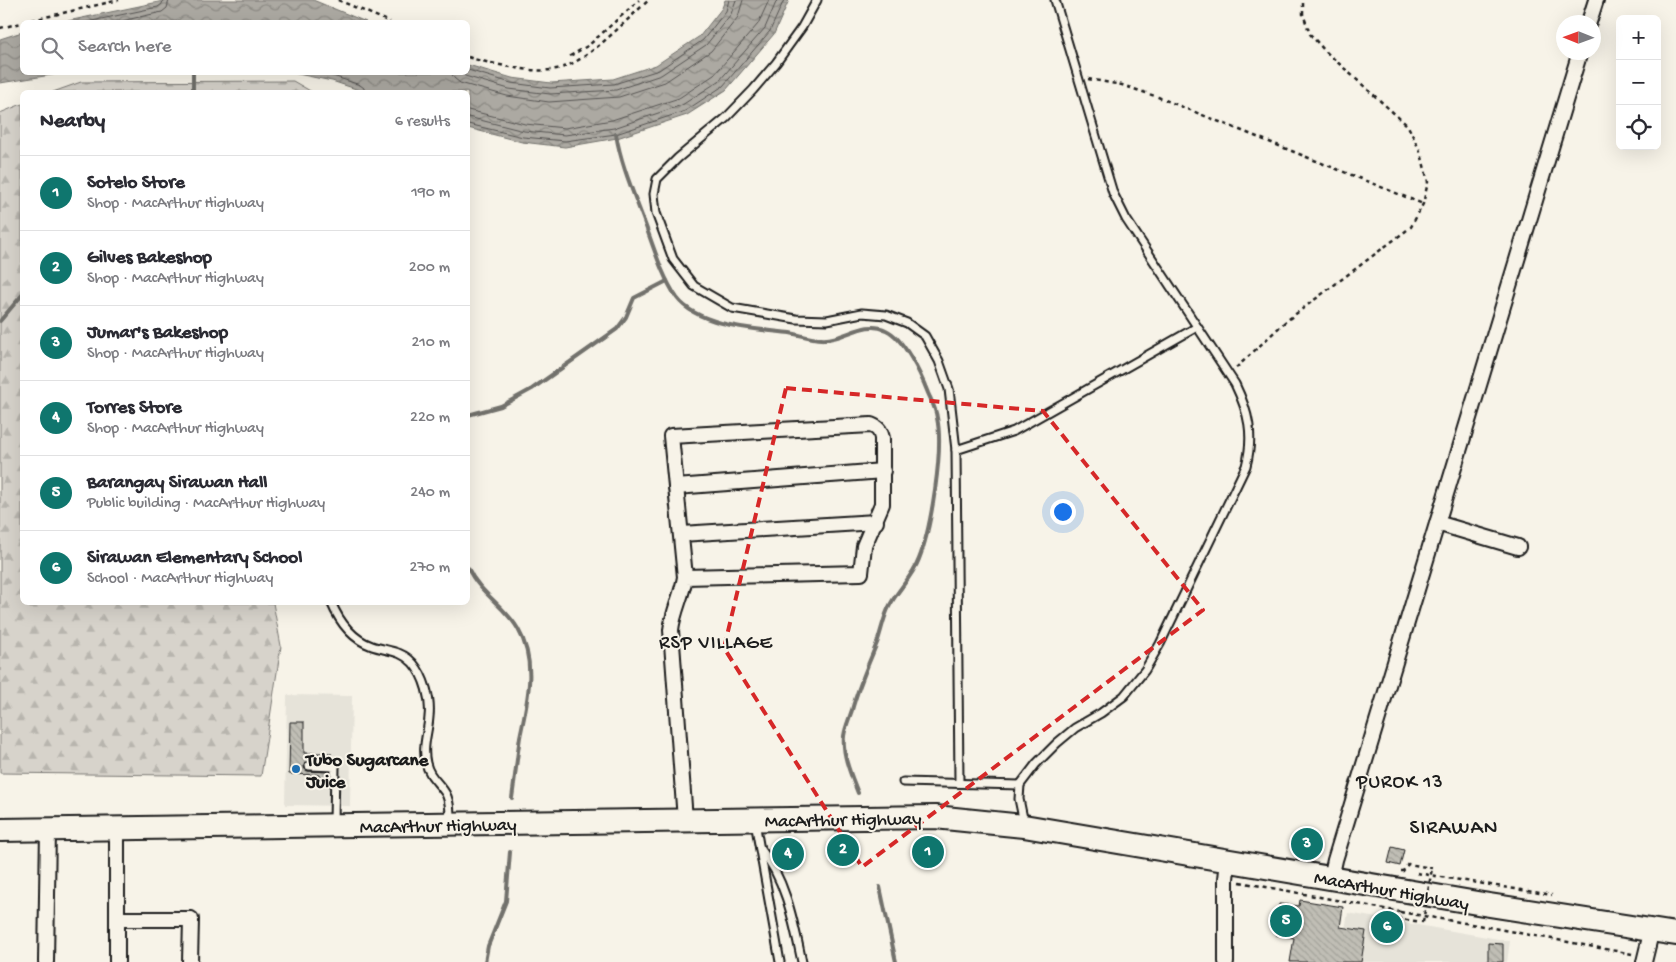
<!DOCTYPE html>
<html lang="en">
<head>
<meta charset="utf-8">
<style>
	:root { --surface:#fff; --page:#f7f7f7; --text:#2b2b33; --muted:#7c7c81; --line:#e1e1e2; --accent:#0f766e }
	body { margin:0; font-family:"Gochi Hand",sans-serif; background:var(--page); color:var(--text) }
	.controls { position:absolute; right:15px; top:15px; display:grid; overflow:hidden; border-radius:8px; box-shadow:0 5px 20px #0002 }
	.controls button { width:45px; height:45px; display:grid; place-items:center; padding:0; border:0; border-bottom:1px solid var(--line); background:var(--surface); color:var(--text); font:25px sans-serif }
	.compass { position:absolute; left:1556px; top:15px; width:45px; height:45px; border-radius:50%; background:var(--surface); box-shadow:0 5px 20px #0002; rotate:271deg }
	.you { position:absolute; left:1062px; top:511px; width:18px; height:18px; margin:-12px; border:4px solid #fff; border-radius:50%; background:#1a73e8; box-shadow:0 0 0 8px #1a73e833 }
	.badge { display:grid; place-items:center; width:32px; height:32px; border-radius:50%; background:var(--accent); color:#fff; font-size:16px; font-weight:700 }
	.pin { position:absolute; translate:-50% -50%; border:2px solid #fff; box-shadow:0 1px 5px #0006 }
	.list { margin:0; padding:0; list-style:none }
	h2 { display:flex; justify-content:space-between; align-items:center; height:65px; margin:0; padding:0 20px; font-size:21px }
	h2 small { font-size:16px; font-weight:400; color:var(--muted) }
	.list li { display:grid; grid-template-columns:32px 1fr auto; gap:15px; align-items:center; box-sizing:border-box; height:75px; padding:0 20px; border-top:1px solid var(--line) }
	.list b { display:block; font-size:19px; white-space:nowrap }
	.list p { margin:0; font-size:16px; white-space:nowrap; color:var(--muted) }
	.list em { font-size:16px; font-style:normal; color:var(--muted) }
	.icon { flex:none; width:28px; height:28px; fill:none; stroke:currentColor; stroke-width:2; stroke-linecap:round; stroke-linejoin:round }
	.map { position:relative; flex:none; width:1676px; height:962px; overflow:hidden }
	.search { position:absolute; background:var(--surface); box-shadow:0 5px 20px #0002; left:20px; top:20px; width:450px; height:55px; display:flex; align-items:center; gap:12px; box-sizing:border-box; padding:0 18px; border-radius:8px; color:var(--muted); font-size:19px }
	.panel { position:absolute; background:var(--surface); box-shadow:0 5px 20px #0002; left:20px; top:90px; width:450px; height:515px; border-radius:8px }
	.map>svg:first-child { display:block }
</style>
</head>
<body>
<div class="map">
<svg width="1676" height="962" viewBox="0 0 1676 962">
	<defs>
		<pattern id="forest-firs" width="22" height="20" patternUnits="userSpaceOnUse" patternTransform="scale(1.25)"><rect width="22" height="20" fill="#d7d3cb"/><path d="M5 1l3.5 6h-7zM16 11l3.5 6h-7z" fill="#b8b5ae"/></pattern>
		<pattern id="water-waves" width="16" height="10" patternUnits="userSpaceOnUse" patternTransform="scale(1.25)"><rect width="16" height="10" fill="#aca9a2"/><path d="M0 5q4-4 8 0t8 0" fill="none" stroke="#8b8983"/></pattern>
		<pattern id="building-back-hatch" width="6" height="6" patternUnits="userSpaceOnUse" patternTransform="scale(1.25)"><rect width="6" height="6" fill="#c0beb5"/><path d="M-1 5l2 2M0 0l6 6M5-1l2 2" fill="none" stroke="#a4a39b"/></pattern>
	</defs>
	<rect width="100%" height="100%" fill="#f7f3e8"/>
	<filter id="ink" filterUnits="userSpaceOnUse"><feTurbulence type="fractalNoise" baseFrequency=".02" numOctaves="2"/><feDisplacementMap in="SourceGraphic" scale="10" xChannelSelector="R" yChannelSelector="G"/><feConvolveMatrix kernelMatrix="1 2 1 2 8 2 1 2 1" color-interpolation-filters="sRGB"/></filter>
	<g filter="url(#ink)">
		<g fill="#e6e3d9">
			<path d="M287 695 352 696 350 806 285 805Z"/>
			<path d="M1348 913 1510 941 1507 962H1339Z"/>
		</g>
		<g fill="url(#forest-firs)" stroke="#7a7874">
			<path d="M293 81 312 92H53L81 82Z"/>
			<path d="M22 104V602L273 603 281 646 261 776 0 773V113Z"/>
		</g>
		<g fill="url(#water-waves)" stroke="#72716c">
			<path d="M168 0H313L366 22H63Z"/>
			<path d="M725 0H789L774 34 726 90 687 115 617 138 565 147 522 142 468 128V92H365L332 81 293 73 468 72V65L512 78 551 83 613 79 656 65 700 36 722 8Z"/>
			<path d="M22 32V72L64 73 0 83V39Z"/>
		</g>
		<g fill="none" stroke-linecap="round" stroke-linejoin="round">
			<g stroke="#565452" stroke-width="1">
				<path d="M87 22 158 7 162 4 163 0"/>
				<path d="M117 22 162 12 167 8 169 0"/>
				<path d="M468 70 511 83 550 88 614 84 659 70 703 40 726 11 729 0"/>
				<path d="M317 72 333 76 360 85 364 88V92"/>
				<path d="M451 72 454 78 460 83 507 96 549 102 619 97 665 82 711 51 738 17 743 0"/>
				<path d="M459 72 465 76 509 89 550 94 616 90 661 75 706 45 731 14 736 0"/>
				<path d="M468 110 525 124 565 128 612 120 679 98 714 75 758 24 769 0"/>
				<path d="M468 117 524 131 565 135 614 128 682 105 719 81 765 28 777 0"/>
				<path d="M468 124 523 137 565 141 616 134 685 111 723 86 770 31 784 0"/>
			</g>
			<g stroke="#72716c" stroke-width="4">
				<path d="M193 92V72"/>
				<path d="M616 134C621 165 634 194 645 224 654 248 662 276 677 298 699 327 758 329 790 333 801 335 811 339 821 339 844 341 864 319 886 330 904 338 921 375 928 393 931 400 936 409 937 418 944 449 931 529 919 559 912 578 896 591 888 609 883 620 881 632 877 643 868 665 858 687 852 710 849 719 845 728 844 736 842 755 851 775 858 793"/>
				<path d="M0 321 22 295"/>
				<path d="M468 415 501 406 532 389 617 329 626 317 634 298 667 281"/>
				<path d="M468 568C479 593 505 606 518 629 538 663 527 702 520 737 517 757 515 778 512 798"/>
				<path d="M880 887 896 962"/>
				<path d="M485 962 488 946 506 901 510 852"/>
			</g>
		</g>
		<g fill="url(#building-back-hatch)" stroke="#1c1c1c">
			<path d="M290 722H304V753H331V762L309 761 304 765 305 769 308 771 330 772 329 780H319V775L289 774Z"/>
			<path d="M1392 847 1404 850 1400 866 1388 863Z"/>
			<path d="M1300 900 1343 907 1340 927 1366 931 1361 962H1290L1294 938 1276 935 1279 904 1299 906Z"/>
			<path d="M1488 943 1503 944V962H1488Z"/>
		</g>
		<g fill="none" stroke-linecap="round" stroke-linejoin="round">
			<defs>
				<g id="service">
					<path d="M817 0 802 27 776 63 753 90 726 118 678 158 657 179 654 194 656 213 673 259 694 286 732 308 796 319 827 320 862 313 886 315 907 323 925 336 939 361 949 389 956 450 959 783"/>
					<path d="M956 450 1014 431 1197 327"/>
					<path d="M331 602C339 621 352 639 372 646 387 651 401 650 413 663 425 677 431 700 429 717 428 733 422 746 426 763 429 776 437 781 444 791 450 799 450 811 450 821"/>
					<path d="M309 766 335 767 334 822"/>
					<path d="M903 782 1020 785"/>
					<path d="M755 822 780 962"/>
					<path d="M1024 823 1019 799 1020 785 1036 764 1057 743 1075 728 1101 713 1124 696 1145 670 1160 644 1246 466C1254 435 1249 413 1235 384L1126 219 1113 193 1055 0"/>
					<path d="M760 848C786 879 794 924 802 962"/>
				</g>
				<g id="minor">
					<path d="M1589 22 1596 0"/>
					<path d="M676 487 883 471"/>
					<path d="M1437 523 1518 547"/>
					<path d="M681 534 876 522"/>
					<path d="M685 820 671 630C673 611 682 596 685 577L671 436 871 425C878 428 880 430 882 438V504L864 546 861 573 685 577"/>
					<path d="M1331 878 1335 860 1580 52"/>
					<path d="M117 919H191L190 962"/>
					<path d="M46 962 48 829"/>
					<path d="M117 962V828"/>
					<path d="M1226 962V879L1228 860"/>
					<path d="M1644 962 1652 929"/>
				</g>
				<path id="trunk" d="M0 830 935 817 1024 826 1483 904 1676 934"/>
			</defs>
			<use href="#service" stroke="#1c1c1c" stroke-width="11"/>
			<use href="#minor" stroke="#1c1c1c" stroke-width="18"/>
			<use href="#trunk" stroke="#1c1c1c" stroke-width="26"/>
			<g stroke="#1c1c1c" stroke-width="2.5" stroke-dasharray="4 4" stroke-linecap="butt">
				<path d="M338 0 390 22"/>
				<path d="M24 22 119 0"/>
				<path d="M0 28 22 23"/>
				<path d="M570 56 589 45 639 0"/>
				<path d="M468 57C479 61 492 63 505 66 525 70 549 74 569 65 596 53 626 20 649 0"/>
				<path d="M1088 79 1122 85 1158 97 1423 204"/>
				<path d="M1236 368 1285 322 1411 227 1423 204 1428 182 1421 153 1408 126 1324 50 1310 34 1303 14V0"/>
				<path d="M1401 871H1403L1408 864 1432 868"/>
				<path d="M1417 873 1552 895"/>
				<path d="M1240 882 1400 912 1399 919 1423 922"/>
				<path d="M1400 912 1477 925 1632 954"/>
			</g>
			<use href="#service" stroke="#f7f3e8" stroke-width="7"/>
			<use href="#minor" stroke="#f7f3e8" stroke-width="14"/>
			<use href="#trunk" stroke="#f7f3e8" stroke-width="22"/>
			<path stroke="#1c1c1c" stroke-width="2.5" stroke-dasharray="4 4" stroke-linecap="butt" d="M1423 922 1432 868"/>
		</g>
	</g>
	<path fill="none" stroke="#d62828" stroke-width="4" stroke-dasharray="10 6" stroke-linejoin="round" d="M786 388 1043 411 1203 610 862 867 724 648Z"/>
	<circle fill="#1f6fb2" stroke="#f7f3e8" stroke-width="2" cx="296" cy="769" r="5"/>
	<g text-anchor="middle" stroke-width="4" stroke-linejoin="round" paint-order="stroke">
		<g font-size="19" font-weight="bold" fill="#1c1c1c" stroke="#f7f3e8" text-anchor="start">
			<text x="306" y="765">Tubo Sugarcane<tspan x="306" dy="22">Juice</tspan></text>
		</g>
		<g font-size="19" fill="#1c1c1c" stroke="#f7f3e8">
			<text transform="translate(843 818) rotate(-1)" y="7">MacArthur Highway</text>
			<text transform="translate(438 824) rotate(-1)" y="7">MacArthur Highway</text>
			<text transform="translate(1392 889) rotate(10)" y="7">MacArthur Highway</text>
		</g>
		<g font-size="20" letter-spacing="1" fill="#1c1c1c" stroke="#f7f3e8">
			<text x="716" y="648">RSP VILLAGE</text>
			<text x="1400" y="787">PUROK 13</text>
		</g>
		<g font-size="21" letter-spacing="1" fill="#1c1c1c" stroke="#f7f3e8">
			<text x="1454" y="833">SIRAWAN</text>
		</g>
	</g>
</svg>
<div class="controls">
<button>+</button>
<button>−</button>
<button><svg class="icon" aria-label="locate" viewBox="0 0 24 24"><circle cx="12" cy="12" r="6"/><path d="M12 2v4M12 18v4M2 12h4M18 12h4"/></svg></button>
</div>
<svg class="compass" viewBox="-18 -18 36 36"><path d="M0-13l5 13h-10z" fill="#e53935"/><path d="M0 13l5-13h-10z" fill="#7c7c81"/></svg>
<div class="you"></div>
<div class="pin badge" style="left:928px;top:852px">1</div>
<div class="pin badge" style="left:843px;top:850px">2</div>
<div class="pin badge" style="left:1307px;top:844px">3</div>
<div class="pin badge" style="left:788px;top:854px">4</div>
<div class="pin badge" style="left:1286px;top:921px">5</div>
<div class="pin badge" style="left:1387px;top:927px">6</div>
<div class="search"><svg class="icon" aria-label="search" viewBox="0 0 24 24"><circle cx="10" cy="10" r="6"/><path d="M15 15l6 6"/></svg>Search here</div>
<section class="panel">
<h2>Nearby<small>6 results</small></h2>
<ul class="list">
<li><span class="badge">1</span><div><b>Sotelo Store</b><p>Shop · MacArthur Highway</p></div><em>190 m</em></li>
<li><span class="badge">2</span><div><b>Gilves Bakeshop</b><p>Shop · MacArthur Highway</p></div><em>200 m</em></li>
<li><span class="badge">3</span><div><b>Jumar's Bakeshop</b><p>Shop · MacArthur Highway</p></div><em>210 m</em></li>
<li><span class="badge">4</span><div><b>Torres Store</b><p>Shop · MacArthur Highway</p></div><em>220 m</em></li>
<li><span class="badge">5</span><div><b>Barangay Sirawan Hall</b><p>Public building · MacArthur Highway</p></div><em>240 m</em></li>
<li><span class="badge">6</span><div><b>Sirawan Elementary School</b><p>School · MacArthur Highway</p></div><em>270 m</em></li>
</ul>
</section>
</div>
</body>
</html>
